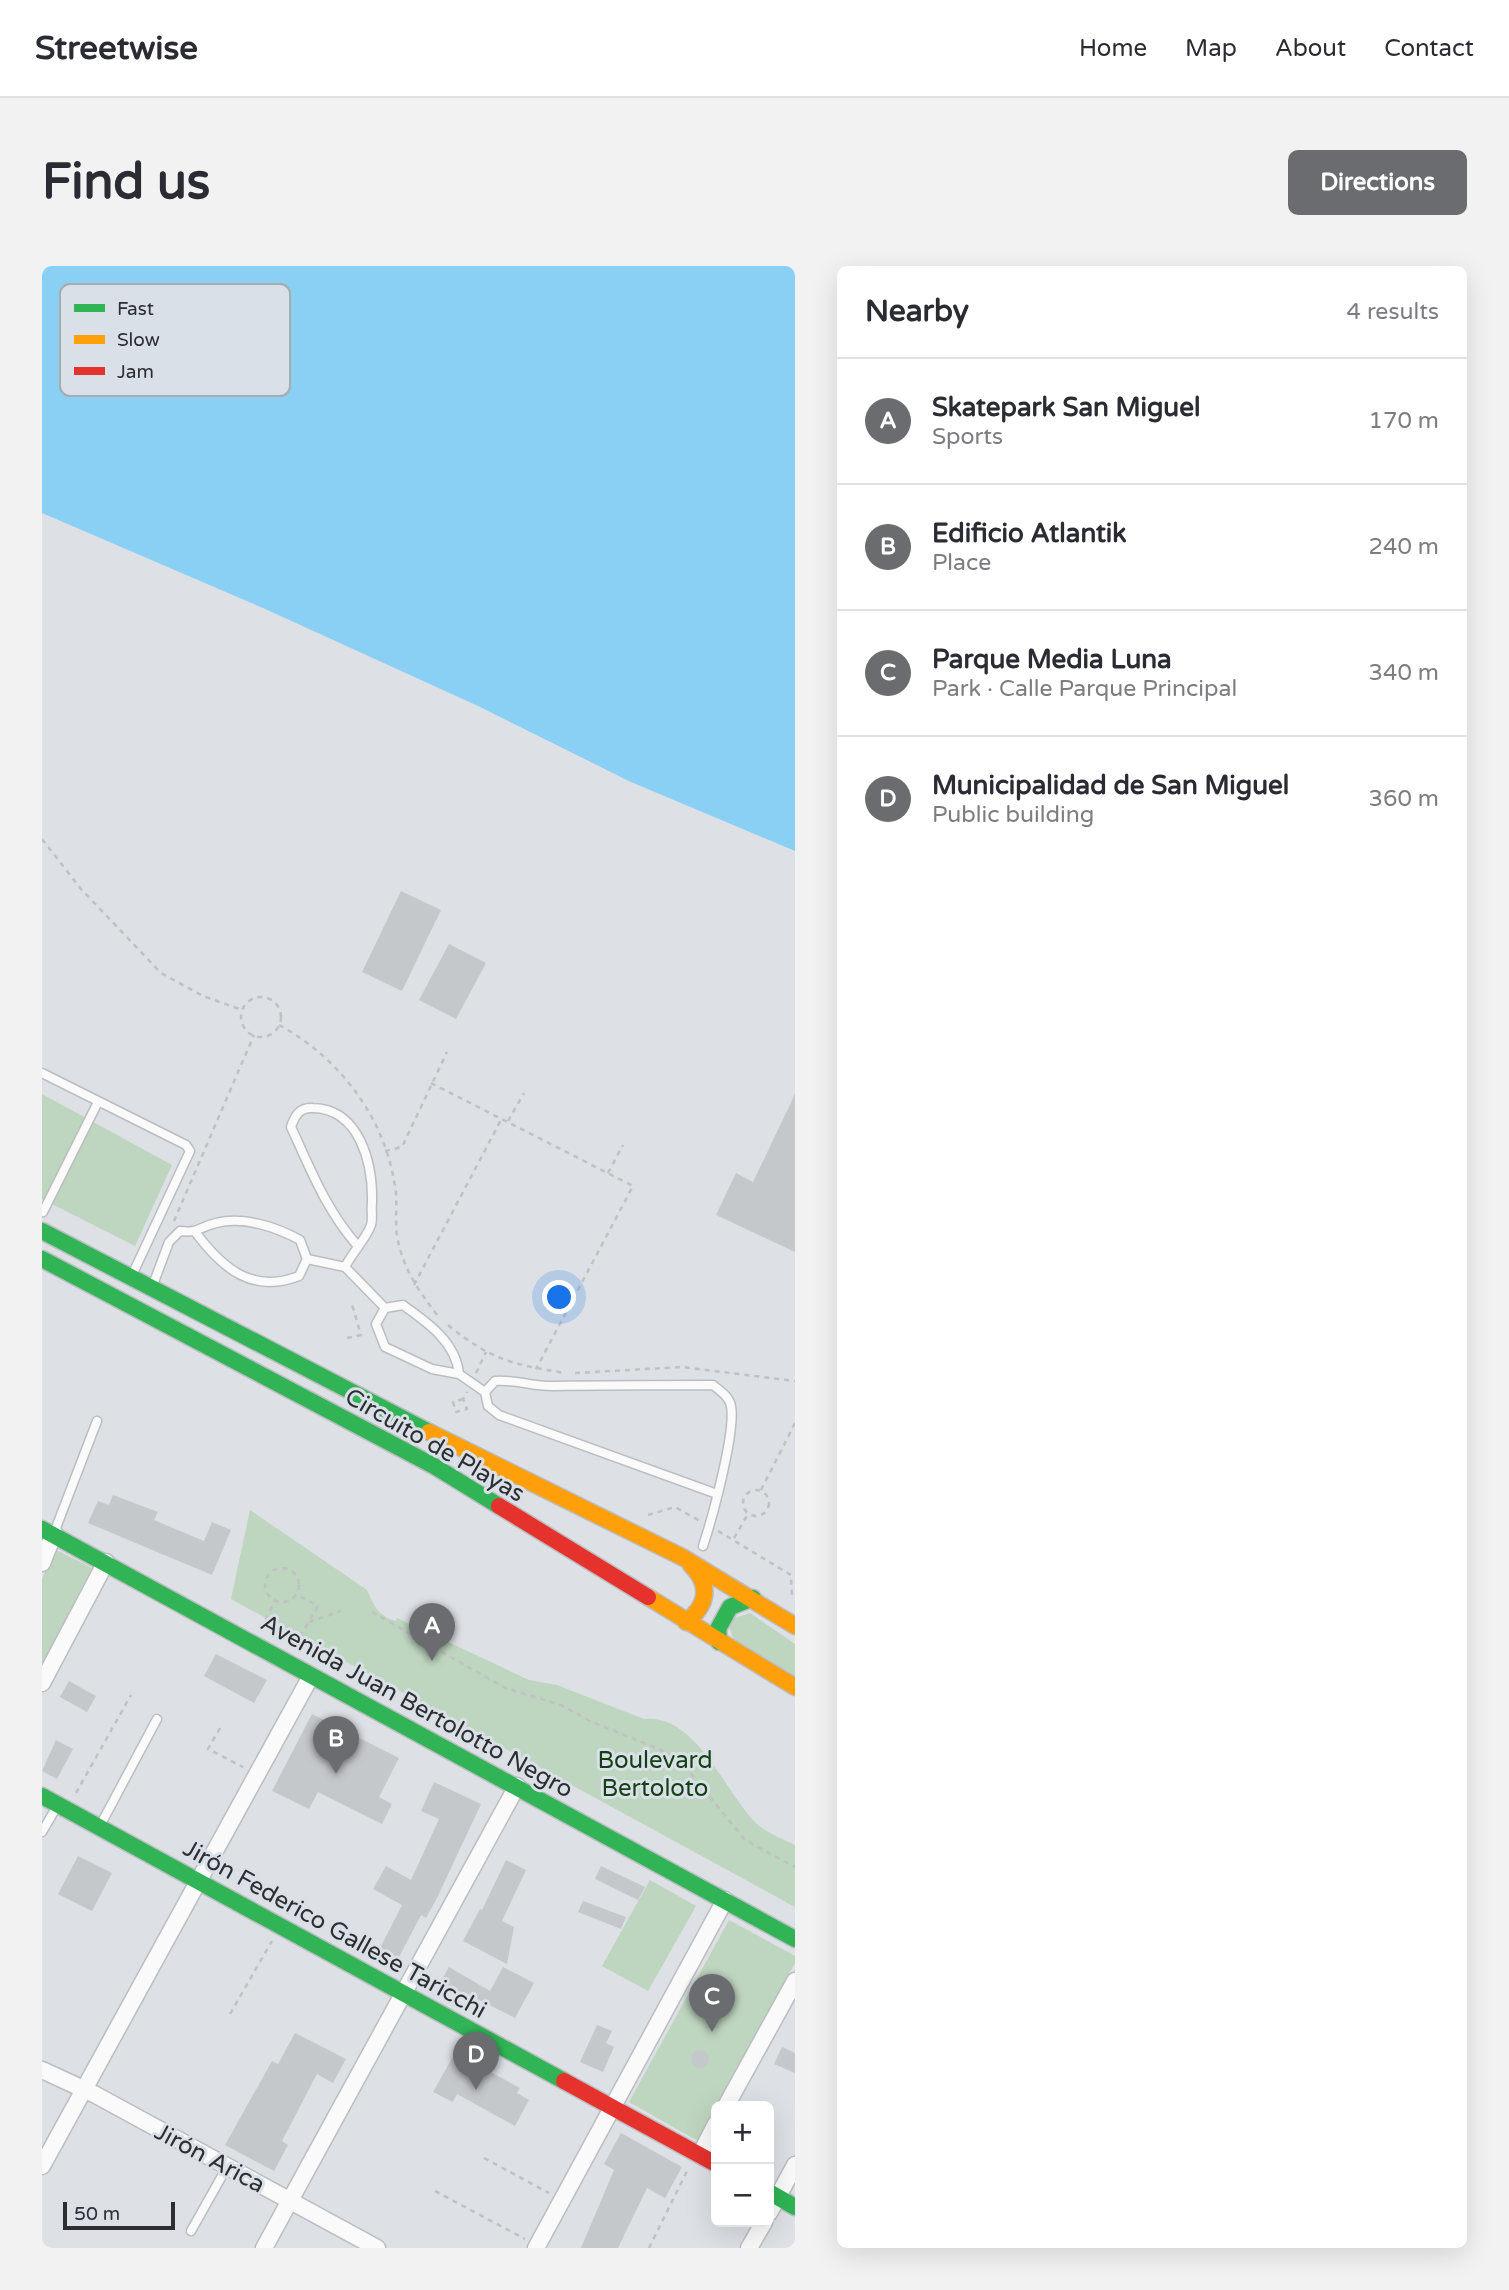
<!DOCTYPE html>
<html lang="en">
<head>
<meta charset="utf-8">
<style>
	:root { --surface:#fff; --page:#f2f2f3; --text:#2b2b33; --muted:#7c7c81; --line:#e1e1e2; --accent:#6a6c70 }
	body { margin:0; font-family:"Varela Round",sans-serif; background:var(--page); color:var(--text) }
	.controls { position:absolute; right:21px; bottom:21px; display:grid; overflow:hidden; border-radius:10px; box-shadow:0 7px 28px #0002 }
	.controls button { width:63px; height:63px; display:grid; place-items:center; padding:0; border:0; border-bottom:2px solid var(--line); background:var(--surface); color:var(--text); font:35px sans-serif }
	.scale { position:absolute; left:21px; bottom:18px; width:112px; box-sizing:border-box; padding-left:7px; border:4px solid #2c2e31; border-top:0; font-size:19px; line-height:24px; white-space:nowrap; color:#2c2e31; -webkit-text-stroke:5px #dae0e7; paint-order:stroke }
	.you { position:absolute; left:518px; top:1032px; width:24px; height:24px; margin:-18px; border:5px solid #fff; border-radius:50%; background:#1a73e8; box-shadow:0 0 0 10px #1a73e833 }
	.badge { display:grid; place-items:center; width:46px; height:46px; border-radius:50%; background:var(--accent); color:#fff; font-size:23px; font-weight:700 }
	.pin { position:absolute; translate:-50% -58px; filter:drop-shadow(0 2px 4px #0008) }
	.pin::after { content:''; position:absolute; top:37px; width:24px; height:21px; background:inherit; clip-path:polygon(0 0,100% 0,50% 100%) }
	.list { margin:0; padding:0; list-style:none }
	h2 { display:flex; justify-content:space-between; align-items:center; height:91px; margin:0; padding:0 28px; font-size:30px }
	h2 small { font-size:23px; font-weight:400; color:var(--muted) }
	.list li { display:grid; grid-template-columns:46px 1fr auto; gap:21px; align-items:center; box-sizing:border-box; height:126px; padding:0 28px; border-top:2px solid var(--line) }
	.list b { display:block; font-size:26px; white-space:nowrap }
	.list p { margin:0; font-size:23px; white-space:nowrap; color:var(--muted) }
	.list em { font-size:23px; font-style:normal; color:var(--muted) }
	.map { position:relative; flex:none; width:753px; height:1982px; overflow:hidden; border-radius:10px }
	header { display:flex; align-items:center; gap:42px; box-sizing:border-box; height:98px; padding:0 35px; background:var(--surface); border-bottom:2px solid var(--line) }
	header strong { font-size:33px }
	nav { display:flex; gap:38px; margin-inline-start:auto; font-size:24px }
	.intro { display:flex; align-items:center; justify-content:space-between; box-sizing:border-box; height:168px; padding:0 42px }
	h1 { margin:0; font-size:49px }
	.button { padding:18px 32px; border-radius:10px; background:var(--accent); color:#fff; font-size:24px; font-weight:700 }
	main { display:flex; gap:42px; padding:0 42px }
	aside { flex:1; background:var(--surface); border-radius:10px; box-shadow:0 7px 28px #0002 }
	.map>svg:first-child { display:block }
</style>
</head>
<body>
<header>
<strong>Streetwise</strong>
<nav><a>Home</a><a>Map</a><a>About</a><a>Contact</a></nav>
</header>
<div class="intro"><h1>Find us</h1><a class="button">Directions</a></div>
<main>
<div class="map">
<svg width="753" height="1982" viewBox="0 0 753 1982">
	<rect width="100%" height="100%" fill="#dde0e4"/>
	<g fill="#bed5bf">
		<path d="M0 828 130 899 93 980 0 933Z"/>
		<path d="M208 1244 325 1324C332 1340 336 1350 354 1355L355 1352 487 1414 515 1419 602 1453C655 1448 682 1526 715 1558 725 1567 741 1573 753 1579V1641L189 1333Z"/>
		<path d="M12 1283 50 1302 0 1398V1313Z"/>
		<path d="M708 1347 753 1378V1411C732 1399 683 1384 688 1354Z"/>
		<path d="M608 1614 654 1640 606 1725 560 1700Z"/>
		<path d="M687 1654 753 1690V1697L656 1875 587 1836Z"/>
	</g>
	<path fill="#8ad0f5" d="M0 0H753V585L589 516 436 440 221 342 0 247Z"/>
	<g fill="#c5c8cb">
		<path d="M359 625 399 644 360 725 320 706Z"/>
		<path d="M407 678 444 697 414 753 377 734Z"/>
		<path d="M753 828V986L674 949 694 907 711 916Z"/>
		<path d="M71 1229 116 1246 112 1254 162 1275 170 1256 189 1264 170 1309 46 1257 56 1235 67 1239Z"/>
		<path d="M174 1388 225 1414 212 1437 162 1410Z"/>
		<path d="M27 1415 54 1430 45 1446 18 1431Z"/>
		<path d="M270 1448 357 1492 337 1531 350 1538 340 1558 276 1526 267 1543 230 1525Z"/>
		<path d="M14 1474 31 1483 15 1513 0 1505Z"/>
		<path d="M392 1516 439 1538 395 1632 384 1652 379 1649 356 1693 337 1684 360 1639 331 1623 344 1600 369 1614 397 1553 379 1545Z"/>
		<path d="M36 1590 70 1607 50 1645 16 1628Z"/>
		<path d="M464 1594 484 1604 460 1655 472 1661 465 1698 421 1675 438 1643 440 1644Z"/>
		<path d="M559 1600 603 1621 596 1634 553 1613Z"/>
		<path d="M541 1635 584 1651 579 1663 536 1646Z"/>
		<path d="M407 1701 448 1725 461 1701 492 1717 473 1752 424 1727 420 1734 399 1722V1715Z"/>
		<path d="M555 1759 570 1765 564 1777 572 1781 561 1806 538 1796Z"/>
		<path d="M253 1767 304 1793 291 1817 275 1808 240 1875 246 1879 232 1905 183 1879 230 1795 236 1798Z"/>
		<path d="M740 1781 753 1787V1807L732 1798Z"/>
		<circle cx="658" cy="1793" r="9"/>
		<path d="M413 1787 478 1822 475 1827 487 1834 473 1860 415 1828 411 1836 391 1826Z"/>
		<path d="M579 1867 640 1901 623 1932 605 1922 576 1982H539L572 1904 562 1898Z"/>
	</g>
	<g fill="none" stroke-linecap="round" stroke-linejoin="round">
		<defs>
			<g id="lane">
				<path d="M0 807 144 879 148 885 92 1005"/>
				<path d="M1 946 56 836"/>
				<path d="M265 993 303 1001 343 1042"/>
				<path d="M303 1001C310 987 324 973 329 959 331 953 329 943 330 937 331 898 318 843 271 842 258 841 253 849 249 861 268 902 284 944 315 979"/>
				<path d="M112 1016 127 976 138 965C158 967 157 961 174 957 202 950 234 961 258 974L265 993 257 1010C211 1028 181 1003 154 967"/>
				<path d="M417 1108C414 1076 385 1056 361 1039L343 1042 334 1058 343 1081 390 1103 417 1108 443 1126"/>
				<path d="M12 1267 55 1155"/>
				<path d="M661 1280C670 1253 694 1165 689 1140 687 1130 678 1125 671 1119 618 1119 565 1119 512 1120 492 1121 473 1113 453 1115L443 1126 446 1140 457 1149 675 1228"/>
				<path d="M59 1558 115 1453"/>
				<path d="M0 1566 14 1542"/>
				<path d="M149 1965 185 1901"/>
			</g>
			<g id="street">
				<path d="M0 1297 12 1267"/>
				<path d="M0 1417 64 1296"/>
				<path d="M0 1804 52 1828 335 1982"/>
				<path d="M684 1840 753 1715"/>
				<path d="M658 1889 674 1858"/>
				<path d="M0 1900 269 1410"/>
				<path d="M727 1947 753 1899"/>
				<path d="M222 1982 475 1520"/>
				<path d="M494 1982 683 1634"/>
				<path d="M707 1982 722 1956"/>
			</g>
			<g id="fast">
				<path d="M0 965 387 1166"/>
				<path d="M0 993 392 1200 457 1240"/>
				<path d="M0 1263 753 1673"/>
				<path d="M677 1376 676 1363 688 1341 711 1332"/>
				<path d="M0 1530 522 1815"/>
				<path d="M727 1926 753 1941"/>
			</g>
			<g id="slow">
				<path d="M387 1166 642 1292 753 1360"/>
				<path d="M606 1331 753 1421"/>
				<path d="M644 1356C666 1339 669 1319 649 1299"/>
			</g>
			<g id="jam">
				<path d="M457 1240 606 1331"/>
				<path d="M522 1815 674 1898"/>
			</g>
		</defs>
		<use href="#lane" stroke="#bbbdc1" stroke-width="11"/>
		<use href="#street" stroke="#bbbdc1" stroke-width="19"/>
		<use href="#fast" stroke="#bbbdc1" stroke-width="19"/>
		<use href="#slow" stroke="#bbbdc1" stroke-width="19"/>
		<use href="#jam" stroke="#bbbdc1" stroke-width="19"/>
		<g stroke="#bfc1c2" stroke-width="2.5" stroke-dasharray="5 5" stroke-linecap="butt">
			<path d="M0 573 39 623 119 707 161 730 200 744"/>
			<circle cx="219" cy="751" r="20"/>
			<path d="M237 759C300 793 346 856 354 928 355 942 353 956 355 970 361 1003 376 1024 396 1050"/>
			<path d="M389 817 591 920 494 1103"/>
			<path d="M466 855 482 827"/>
			<path d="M343 885 360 881 405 786"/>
			<path d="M566 907 581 879"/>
			<path d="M132 955 212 769"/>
			<path d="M372 1019 460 852"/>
			<path d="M406 1059C447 1093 472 1099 523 1107"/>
			<path d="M305 1072 319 1069 309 1035"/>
			<path d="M434 1107 444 1086"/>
			<path d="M533 1107 640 1101 753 1115"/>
			<path d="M421 1133 411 1136 414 1146 425 1143 421 1133 425 1126"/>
			<circle cx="714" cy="1237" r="13"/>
			<path d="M719 1224 753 1157"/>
			<path d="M606 1249 633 1241 658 1255"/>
			<path d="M676 1265 749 1309 750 1332"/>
			<path d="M692 1272 706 1248"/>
			<circle cx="240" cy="1319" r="17"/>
			<path d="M330 1346 463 1422 519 1439 548 1455 619 1484 641 1498 703 1574 753 1601"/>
			<path d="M267 1356 299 1345"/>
			<path d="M219 1363 233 1335"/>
			<path d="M253 1379 276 1340 254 1328"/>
			<path d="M178 1462 166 1483 201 1501"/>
			<path d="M34 1527 89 1429"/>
			<path d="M188 1748 230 1675"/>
			<path d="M442 1892 507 1927"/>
			<path d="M393 1925 483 1973"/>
			<path d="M607 1982 646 1903"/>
		</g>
		<use href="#lane" stroke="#fafafb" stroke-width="8"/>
		<use href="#street" stroke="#fafafb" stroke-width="16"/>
		<use href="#fast" stroke="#30b455" stroke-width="16"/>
		<use href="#slow" stroke="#ff9f0a" stroke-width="16"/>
		<use href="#jam" stroke="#e5322d" stroke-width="16"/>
	</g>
	<g text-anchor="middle" stroke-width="6" stroke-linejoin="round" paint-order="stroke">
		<g font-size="24" fill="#2c2e31" stroke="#dae0e7">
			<text transform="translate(393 1179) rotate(30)" y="8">Circuito de Playas</text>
			<text transform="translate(375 1440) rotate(29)" y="8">Avenida Juan Bertolotto Negro</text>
			<text transform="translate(293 1663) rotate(29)" y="8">Jirón Federico Gallese Taricchi</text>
			<text transform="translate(168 1892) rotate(28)" y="8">Jirón Arica</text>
		</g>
		<g font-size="24" fill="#144112" stroke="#dae0e7">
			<text x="613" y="1502">Boulevard<tspan x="613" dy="28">Bertoloto</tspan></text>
		</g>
	</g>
	<rect x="18" y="18" width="230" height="112" rx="10" fill="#dae0e7" stroke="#a6abb0" stroke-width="2"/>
	<rect x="32" y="38" width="31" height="8" fill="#30b455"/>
	<rect x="32" y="69" width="31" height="9" fill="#ff9f0a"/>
	<rect x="32" y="101" width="31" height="8" fill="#e5322d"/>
	<g font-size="19" fill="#2c2e31">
		<text x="75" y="49">Fast</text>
		<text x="75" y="80">Slow</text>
		<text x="75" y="112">Jam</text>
	</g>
</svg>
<div class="controls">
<button>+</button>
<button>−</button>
</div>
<div class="scale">50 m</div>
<div class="you"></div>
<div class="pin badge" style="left:390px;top:1395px">A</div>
<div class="pin badge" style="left:294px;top:1508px">B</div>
<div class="pin badge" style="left:670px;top:1766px">C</div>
<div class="pin badge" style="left:434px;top:1824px">D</div>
</div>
<aside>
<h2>Nearby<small>4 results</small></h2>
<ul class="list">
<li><span class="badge">A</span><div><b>Skatepark San Miguel</b><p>Sports</p></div><em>170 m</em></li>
<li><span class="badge">B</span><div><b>Edificio Atlantik</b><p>Place</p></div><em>240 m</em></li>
<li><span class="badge">C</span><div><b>Parque Media Luna</b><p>Park · Calle Parque Principal</p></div><em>340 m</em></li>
<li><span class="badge">D</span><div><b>Municipalidad de San Miguel</b><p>Public building</p></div><em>360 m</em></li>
</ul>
</aside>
</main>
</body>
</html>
